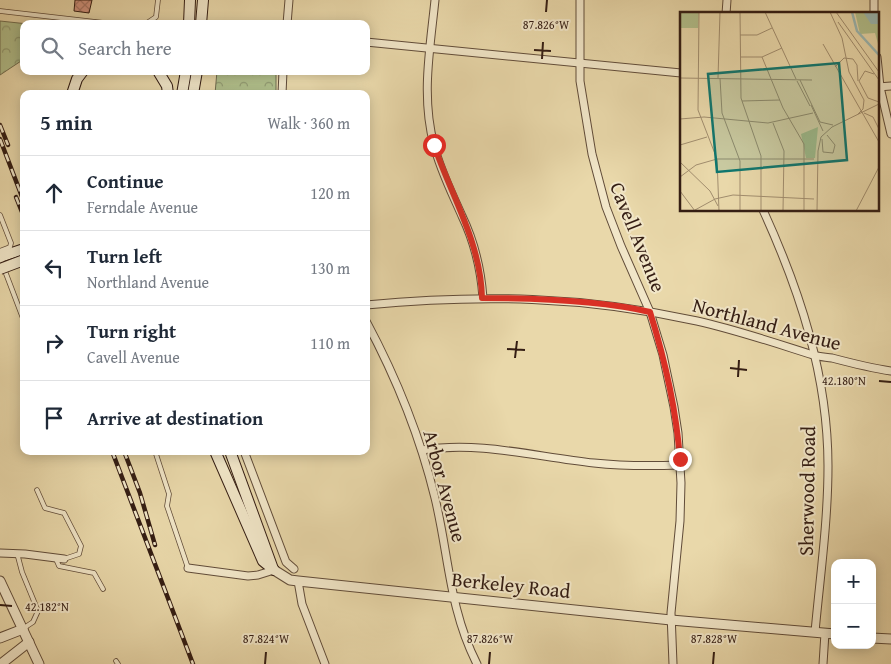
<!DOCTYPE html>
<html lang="en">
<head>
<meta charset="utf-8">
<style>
	:root { --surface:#fff; --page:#f6f6f7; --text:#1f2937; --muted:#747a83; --line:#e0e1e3 }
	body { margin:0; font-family:"Gentium Book Plus",serif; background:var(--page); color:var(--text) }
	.controls { position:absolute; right:15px; bottom:15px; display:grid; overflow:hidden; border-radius:10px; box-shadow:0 2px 12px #0003 }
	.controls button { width:45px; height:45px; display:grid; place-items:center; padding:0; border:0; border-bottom:1px solid var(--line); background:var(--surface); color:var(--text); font:25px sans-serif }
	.stop { position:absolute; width:15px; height:15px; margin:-11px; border:4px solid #d93025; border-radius:50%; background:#fff }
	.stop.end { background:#d93025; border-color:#fff; box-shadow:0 1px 5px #0008 }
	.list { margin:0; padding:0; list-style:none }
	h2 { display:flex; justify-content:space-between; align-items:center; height:65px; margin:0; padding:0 20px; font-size:21px }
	h2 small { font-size:16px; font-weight:400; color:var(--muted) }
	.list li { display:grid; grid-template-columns:32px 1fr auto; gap:15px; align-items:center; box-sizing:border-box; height:75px; padding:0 20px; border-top:1px solid var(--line) }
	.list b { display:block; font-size:19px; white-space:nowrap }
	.list p { margin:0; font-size:16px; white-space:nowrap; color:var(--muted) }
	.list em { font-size:16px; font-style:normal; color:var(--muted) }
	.icon { flex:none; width:28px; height:28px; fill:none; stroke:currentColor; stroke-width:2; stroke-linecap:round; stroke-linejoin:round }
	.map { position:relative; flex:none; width:891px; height:664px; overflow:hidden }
	.search { position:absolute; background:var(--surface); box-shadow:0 2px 12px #0003; left:20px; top:20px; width:350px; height:55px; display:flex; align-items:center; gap:12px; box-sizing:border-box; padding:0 18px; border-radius:10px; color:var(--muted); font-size:19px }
	.panel { position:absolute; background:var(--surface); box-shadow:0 2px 12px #0003; left:20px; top:90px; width:350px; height:365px; border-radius:10px }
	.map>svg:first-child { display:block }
</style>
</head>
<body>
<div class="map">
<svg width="891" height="664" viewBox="0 0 891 664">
	<defs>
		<pattern id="forest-crowns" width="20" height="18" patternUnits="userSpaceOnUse" patternTransform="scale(1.25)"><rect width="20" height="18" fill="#b2c08c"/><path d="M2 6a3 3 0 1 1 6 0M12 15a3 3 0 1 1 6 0" fill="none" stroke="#929b71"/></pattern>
		<pattern id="building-cross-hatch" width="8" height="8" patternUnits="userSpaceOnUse" patternTransform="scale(1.25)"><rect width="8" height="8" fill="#d0927d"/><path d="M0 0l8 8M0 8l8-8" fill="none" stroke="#aa7765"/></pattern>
	</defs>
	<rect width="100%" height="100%" fill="#e9d8aa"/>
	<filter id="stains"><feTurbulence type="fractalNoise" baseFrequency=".004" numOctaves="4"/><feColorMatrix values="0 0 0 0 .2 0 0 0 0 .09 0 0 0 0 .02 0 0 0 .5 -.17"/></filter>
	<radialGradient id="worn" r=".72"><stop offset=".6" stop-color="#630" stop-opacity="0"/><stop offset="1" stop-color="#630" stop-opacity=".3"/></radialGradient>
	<g fill="url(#forest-crowns)" stroke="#736e50">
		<path d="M0 21 28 24H24V59L0 75Z"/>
		<path d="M217 71H276V94H215Z"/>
	</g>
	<path fill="url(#building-cross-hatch)" stroke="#341d13" d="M75 0H92L89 13 74 11Z"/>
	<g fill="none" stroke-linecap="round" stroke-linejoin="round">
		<defs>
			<g id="service">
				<path d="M0 11 113 24"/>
				<path d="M128 24 147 23 156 17 158 0"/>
				<path d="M0 215 11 243 10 247 0 251"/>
				<path d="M0 258 24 321"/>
				<path d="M155 451 169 494 167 506 188 568"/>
				<path d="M37 490 45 508 64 513 81 546 79 554 64 559"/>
				<path d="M17 553 22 572 38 611 33 622 24 628"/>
				<path d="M56 559 59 566 94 573 103 589"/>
				<path d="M116 661 118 664"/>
			</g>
			<g id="minor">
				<path d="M435 0C430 49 421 97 434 145 440 170 452 193 462 216 474 241 481 270 483 298"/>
				<path d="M580 0V81L592 154 606 207 621 246 650 312 663 355 674 407 678 433 681 483 680 521 671 613 673 664"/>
				<path d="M726 14 727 0"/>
				<path d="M874 14V0"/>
				<path d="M287 24 289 0"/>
				<path d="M366 42 681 73"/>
				<path d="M877 57 880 87 891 134"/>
				<path d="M878 87 891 86"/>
				<path d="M282 94 283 71"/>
				<path d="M763 210C800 291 828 376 828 466 828 522 820 577 815 632"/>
				<path d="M366 305C481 294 584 296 697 321 737 330 775 343 813 355 819 357 826 357 832 358 851 363 871 368 891 371"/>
				<path d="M366 321C396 377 420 436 435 498 449 556 449 609 477 664"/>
				<path d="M422 450C481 441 536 457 594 463 622 466 651 466 679 465"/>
				<path d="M244 451 286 562 294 569"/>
				<path d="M0 553 25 554 64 559"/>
				<path d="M188 568 248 576 258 575 274 570"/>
				<path d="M298 581 302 604 325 664"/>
				<path d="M823 664 825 633"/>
			</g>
			<g id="tertiary">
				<path d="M274 570 290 580 298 581 671 620 835 634"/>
				<path d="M0 581 39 664"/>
				<path d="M0 638 23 629"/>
				<path d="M872 638 891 639"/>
				<path d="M1 664 29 642"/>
			</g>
			<g id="secondary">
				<path d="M189 24 190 0"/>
				<path d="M201 24 203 0"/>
				<path d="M158 71 167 86 168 94"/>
				<path d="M72 94 77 79 83 71"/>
				<path d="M182 94 186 71"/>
				<path d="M193 94 197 71"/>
				<path d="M0 257 24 249"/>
				<path d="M215 451 263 561 274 570"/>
				<path d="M230 451 273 569"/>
			</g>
		</defs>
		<use href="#service" stroke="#614c39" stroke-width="5.5"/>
		<use href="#minor" stroke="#614c39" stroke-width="9"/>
		<use href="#tertiary" stroke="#614c39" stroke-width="11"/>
		<use href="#secondary" stroke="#341d13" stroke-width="12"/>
		<use href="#service" stroke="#f1e6c8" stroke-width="4"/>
		<use href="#minor" stroke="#f1e6c8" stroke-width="7"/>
		<use href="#tertiary" stroke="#f1e6c8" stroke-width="9"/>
		<use href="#secondary" stroke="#f1e6c8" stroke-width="10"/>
		<defs>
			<g id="rail">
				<path d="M0 125 8 145"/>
				<path d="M0 139 24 202"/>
				<path d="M16 197 24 217"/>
				<path d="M112 451 193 664"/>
				<path d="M124 451 140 493 155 545"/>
			</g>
		</defs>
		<use href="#rail" stroke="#341d13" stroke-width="4.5"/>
		<use href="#rail" stroke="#f1e6c8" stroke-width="2.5" stroke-dasharray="8" stroke-linecap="butt"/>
		<defs>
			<path id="secondary-bridge" d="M0 269 24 260"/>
		</defs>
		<use href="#secondary-bridge" stroke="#341d13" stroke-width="12" stroke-linecap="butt"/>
		<use href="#secondary-bridge" stroke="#f1e6c8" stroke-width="10"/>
	</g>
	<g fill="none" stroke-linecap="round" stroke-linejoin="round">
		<path stroke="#d93025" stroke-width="6" d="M434 145C451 195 481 243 482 298 536 298 599 300 650 312 665 360 676 408 680 459"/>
	</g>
	<path fill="none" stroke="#341d13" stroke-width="2" d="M546 12 547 0M534 50 551 51M542 59 543 42M507 349 525 350M515 358 517 341M730 368 747 370M738 377 739 360M879 381 891 382M0 605 12 606M265 664 266 652M489 664 490 652M713 664 714 652"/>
	<g text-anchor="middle" stroke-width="4" stroke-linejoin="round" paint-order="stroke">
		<g font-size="20" fill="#341d13" stroke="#f1e6c8">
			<text transform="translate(638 237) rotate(68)" y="7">Cavell Avenue</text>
			<text transform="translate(767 324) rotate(15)" y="7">Northland Avenue</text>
			<text transform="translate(445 486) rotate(75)" y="7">Arbor Avenue</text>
			<text transform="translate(807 491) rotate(-89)" y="7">Sherwood Road</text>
			<text transform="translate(511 585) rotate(6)" y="7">Berkeley Road</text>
		</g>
	</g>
	<g transform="translate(680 12)">
		<rect width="199" height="199" fill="#e9d8aa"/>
		<path d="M0 0H19L18 16H0ZM175 0H199L198 32 195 21 180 22ZM138 115 135 146H126L121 122Z" fill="#b2c08c"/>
		<path d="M183 0H199V12H191Z" fill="#9bb8b3"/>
		<path fill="none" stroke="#9bb8b3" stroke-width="2.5" d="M172 0 177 19 199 43"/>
		<path fill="none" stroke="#a18d6e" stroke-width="1" d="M19 0 18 98 37 147 39 199M60 0 61 86 81 144V199M85 0 116 67M150 0 162 26 169 60 184 88 183 97 177 103M156 0 199 60M158 10 199 68M60 23H77L92 16M143 32 199 130M60 45H82L102 36M82 45 103 96 124 132V199M155 55 164 46 173 47 177 53 178 69M194 62 185 59 179 69 188 86 199 90M0 66 132 68M38 66 40 0M40 66 42 101 60 149V199M120 68 140 110 153 113M117 69 130 94M62 89 100 88M131 93 143 119M184 101 193 105 199 117M0 107 24 105 88 111 133 101M93 111 104 139 103 199M142 127 143 140 153 141 155 133 147 123M0 133 27 125M0 150 30 179 38 194M0 165 16 153 37 147H134M0 179 15 199M15 198 35 187 53 183 134 187M137 199 138 139 141 125 152 115 199 92M176 199 199 155"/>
		<path fill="#0f766e" fill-opacity="0.15" stroke="#0f766e" stroke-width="2.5" d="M159 51 167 148 37 160 28 62Z"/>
		<rect width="199" height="199" fill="none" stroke="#341d13" stroke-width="2.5"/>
	</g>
	<g font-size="12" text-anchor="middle" fill="#341d13" stroke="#f1e6c8" stroke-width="4" stroke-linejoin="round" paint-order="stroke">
		<text x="546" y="29">87.826°W</text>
		<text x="844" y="385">42.180°N</text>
		<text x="47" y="611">42.182°N</text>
		<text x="266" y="643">87.824°W</text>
		<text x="490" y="643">87.826°W</text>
		<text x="714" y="643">87.828°W</text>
	</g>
	<rect width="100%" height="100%" filter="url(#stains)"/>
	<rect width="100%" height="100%" fill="url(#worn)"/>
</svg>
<div class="controls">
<button>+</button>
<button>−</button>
</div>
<div class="stop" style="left:434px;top:145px"></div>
<div class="stop end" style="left:680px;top:459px"></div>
<div class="search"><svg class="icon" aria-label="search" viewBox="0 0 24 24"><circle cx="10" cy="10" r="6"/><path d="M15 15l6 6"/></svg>Search here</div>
<section class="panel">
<h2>5 min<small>Walk · 360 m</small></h2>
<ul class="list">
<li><svg class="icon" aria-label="ahead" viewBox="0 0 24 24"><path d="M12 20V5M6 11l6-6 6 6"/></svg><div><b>Continue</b><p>Ferndale Avenue</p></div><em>120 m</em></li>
<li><svg class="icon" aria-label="left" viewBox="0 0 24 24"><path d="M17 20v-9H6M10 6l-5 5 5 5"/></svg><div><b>Turn left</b><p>Northland Avenue</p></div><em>130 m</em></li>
<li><svg class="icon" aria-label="right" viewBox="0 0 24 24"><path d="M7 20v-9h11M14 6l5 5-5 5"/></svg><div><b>Turn right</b><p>Cavell Avenue</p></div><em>110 m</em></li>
<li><svg class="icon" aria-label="arrive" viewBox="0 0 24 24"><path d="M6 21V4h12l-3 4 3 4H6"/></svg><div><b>Arrive at destination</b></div></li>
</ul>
</section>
</div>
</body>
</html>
